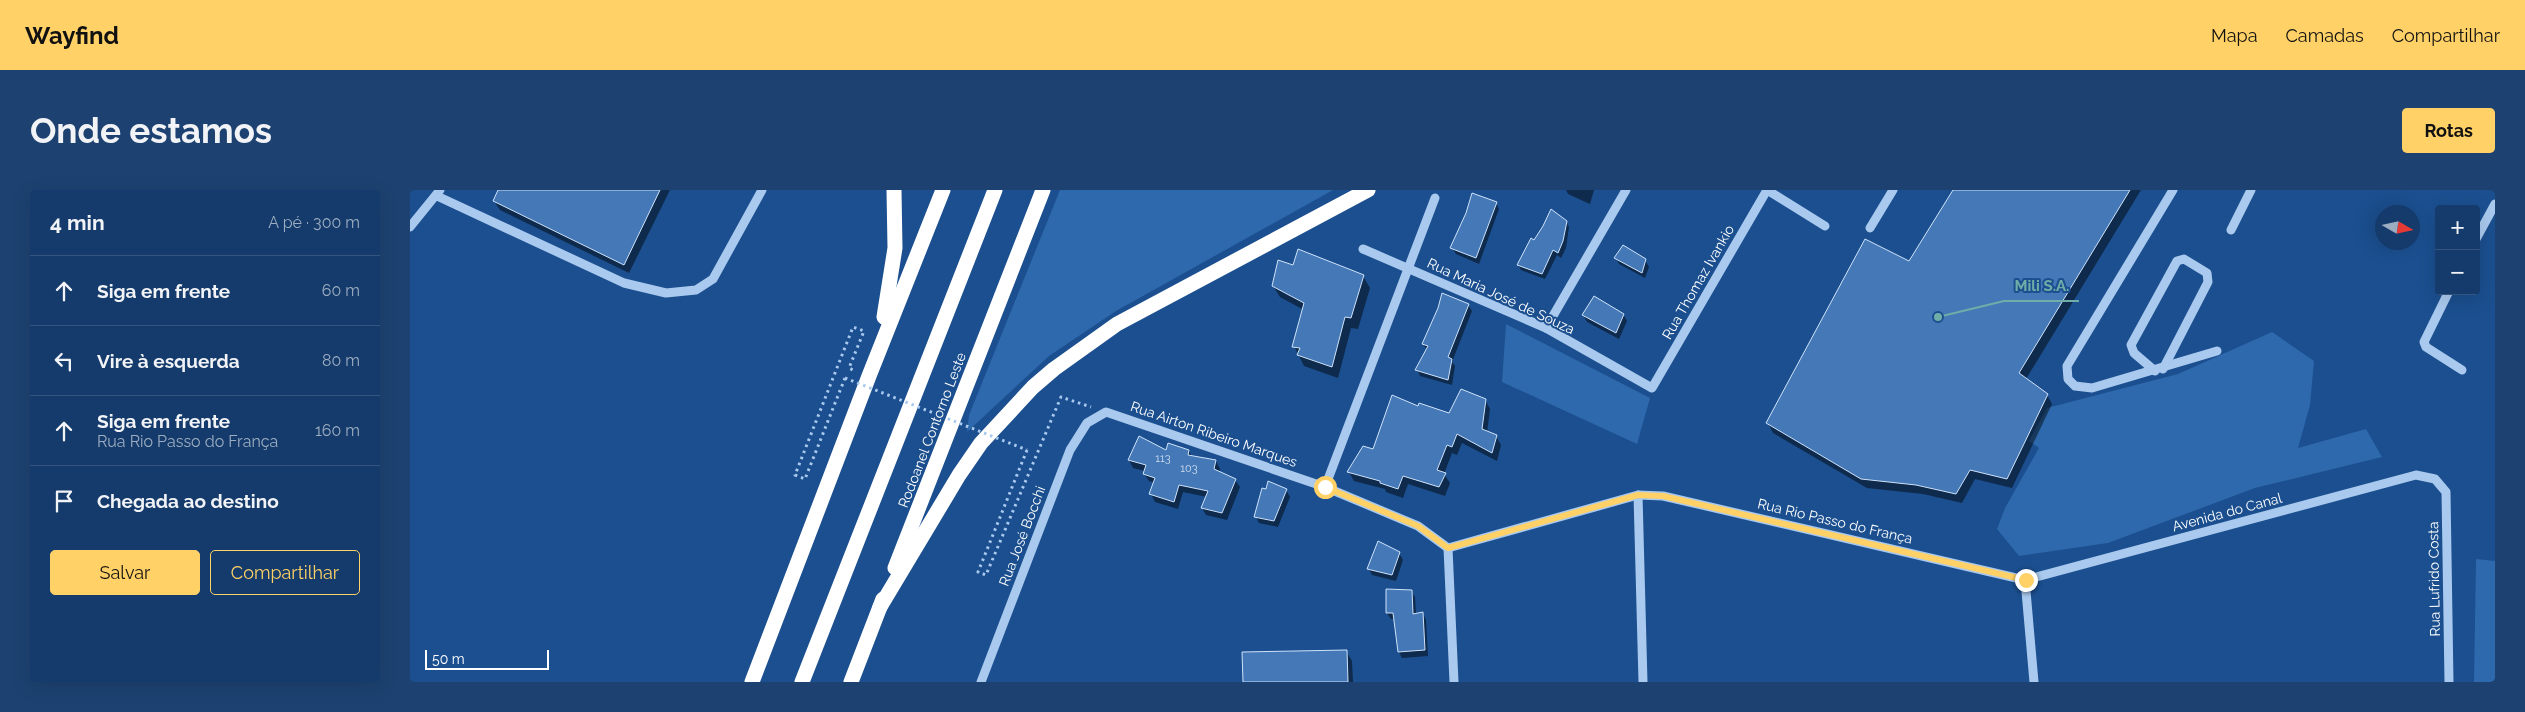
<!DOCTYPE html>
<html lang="pt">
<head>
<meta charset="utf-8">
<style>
	:root { --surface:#143b6b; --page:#1d4271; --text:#f1f3f6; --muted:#9dadc1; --line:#33557e; --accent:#ffd166 }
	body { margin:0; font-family:Raleway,sans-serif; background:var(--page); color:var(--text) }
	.controls { position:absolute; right:15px; top:15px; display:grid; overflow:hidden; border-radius:5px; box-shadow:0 5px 20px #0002 }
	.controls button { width:45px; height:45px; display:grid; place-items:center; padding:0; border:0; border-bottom:1px solid var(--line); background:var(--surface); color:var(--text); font:25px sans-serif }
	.compass { position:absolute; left:1965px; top:15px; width:45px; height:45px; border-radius:50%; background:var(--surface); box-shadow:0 5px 20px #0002; rotate:99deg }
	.scale { position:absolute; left:15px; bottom:12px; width:124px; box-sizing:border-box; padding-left:5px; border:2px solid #fff; border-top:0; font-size:14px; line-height:18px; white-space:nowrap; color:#fff; -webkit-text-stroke:4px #1b4f8f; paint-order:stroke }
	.stop { position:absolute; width:15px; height:15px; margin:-11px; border:4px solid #ffd166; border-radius:50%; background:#fff }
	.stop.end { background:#ffd166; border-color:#fff; box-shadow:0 1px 5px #0008 }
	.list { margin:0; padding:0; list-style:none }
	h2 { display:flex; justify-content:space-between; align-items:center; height:65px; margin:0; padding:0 20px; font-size:21px }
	h2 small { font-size:16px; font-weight:400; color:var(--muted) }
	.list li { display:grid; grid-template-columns:32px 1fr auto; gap:15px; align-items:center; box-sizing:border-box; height:70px; padding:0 20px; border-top:1px solid var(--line) }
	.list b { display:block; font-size:19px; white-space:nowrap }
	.list p { margin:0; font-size:16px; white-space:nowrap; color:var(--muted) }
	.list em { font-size:16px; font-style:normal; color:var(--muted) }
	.actions { display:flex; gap:10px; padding:15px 20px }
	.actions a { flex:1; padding:11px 0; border:1px solid var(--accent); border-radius:5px; text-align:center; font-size:18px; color:var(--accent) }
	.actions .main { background:var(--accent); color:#111 }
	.icon { flex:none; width:28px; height:28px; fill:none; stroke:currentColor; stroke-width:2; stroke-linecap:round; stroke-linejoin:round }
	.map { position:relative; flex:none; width:2085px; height:492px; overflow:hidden; border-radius:5px }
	header { display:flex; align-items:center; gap:30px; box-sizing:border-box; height:70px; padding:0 25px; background:var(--accent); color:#111 }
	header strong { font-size:24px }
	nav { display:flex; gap:28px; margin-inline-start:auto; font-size:18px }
	.intro { display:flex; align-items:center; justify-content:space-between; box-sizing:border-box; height:120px; padding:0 30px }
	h1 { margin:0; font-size:35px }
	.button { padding:12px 22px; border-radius:5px; background:var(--accent); color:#111; font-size:18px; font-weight:700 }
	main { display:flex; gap:30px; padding:0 30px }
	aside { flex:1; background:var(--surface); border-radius:5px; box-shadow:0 5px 20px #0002 }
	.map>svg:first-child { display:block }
</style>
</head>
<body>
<header>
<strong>Wayfind</strong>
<nav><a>Mapa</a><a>Camadas</a><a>Compartilhar</a></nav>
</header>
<div class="intro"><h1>Onde estamos</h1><a class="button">Rotas</a></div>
<main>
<aside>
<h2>4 min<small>A pé · 300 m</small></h2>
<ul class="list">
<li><svg class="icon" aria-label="ahead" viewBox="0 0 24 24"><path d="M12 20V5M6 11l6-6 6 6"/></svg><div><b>Siga em frente</b></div><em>60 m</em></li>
<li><svg class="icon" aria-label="left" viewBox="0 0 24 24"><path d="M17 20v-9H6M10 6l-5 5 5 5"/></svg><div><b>Vire à esquerda</b></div><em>80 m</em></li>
<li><svg class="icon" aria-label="ahead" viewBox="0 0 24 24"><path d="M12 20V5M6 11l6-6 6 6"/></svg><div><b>Siga em frente</b><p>Rua Rio Passo do França</p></div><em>160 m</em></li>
<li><svg class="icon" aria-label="arrive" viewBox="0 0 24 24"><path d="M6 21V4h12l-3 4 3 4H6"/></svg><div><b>Chegada ao destino</b></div></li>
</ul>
<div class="actions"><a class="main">Salvar</a><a>Compartilhar</a></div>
</aside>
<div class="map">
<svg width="2085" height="492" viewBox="0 0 2085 492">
	<rect width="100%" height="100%" fill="#1b4f8f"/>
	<g fill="#2e69ad">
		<path d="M650 0H923L706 121 639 166 557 242 559 225Z"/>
		<path d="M1096 134 1240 208 1227 254 1092 192Z"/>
		<path d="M1862 142 1904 171 1900 215 1888 258 1956 239 1972 267 1845 298 1698 353 1609 366 1587 339 1595 318 1629 258 1619 251 1637 218 1768 184Z"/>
		<path d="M2066 369 2085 371V492H2064Z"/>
	</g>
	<g fill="#0007">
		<path d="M90 0H260L219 83 90 20 84 11Z"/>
		<path d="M1156 0H1184L1180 14 1158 4Z"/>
		<path d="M1544 0H1731L1616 189 1637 205 1642 214 1602 298 1565 289 1552 313 1513 304 1457 298 1363 243 1358 233 1499 73Z"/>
		<path d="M1086 13 1089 19 1069 74 1046 64 1042 58Z"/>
		<path d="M1156 31 1159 37 1156 58 1151 68 1147 65 1135 89 1111 80 1108 75 1124 52Z"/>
		<path d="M1206 68 1235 70 1239 77 1235 88 1209 74Z"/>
		<path d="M953 86 960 98 948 139 941 138 928 188 894 176 884 156 894 120 870 107 863 96Z"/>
		<path d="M1058 115 1062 121 1042 172 1045 176 1042 195 1010 186 1007 179 1017 160 1013 154Z"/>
		<path d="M1213 124 1217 131 1209 149 1177 132 1173 125Z"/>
		<path d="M1075 210 1080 219 1077 243 1086 246 1091 255 1087 271 1052 253 1047 265 1042 263 1034 284 1040 293 1035 306 998 294 993 308 976 302 975 299 944 291 939 282 1008 218 1039 225Z"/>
		<path d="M756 261H779L782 267 806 271 810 279 809 283 825 290 830 297 817 330 796 325 792 318 797 307 773 302 768 319 745 312 741 304 745 293 739 291 734 284 735 281 723 278 719 270Z"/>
		<path d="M876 300 880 307 868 337 849 333 846 326Z"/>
		<path d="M989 363 993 370 986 391 962 385 959 379Z"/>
		<path d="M978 400 1001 401 1005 407 1006 424 1013 423 1016 430 1018 466 992 468 989 462 985 429H981L977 423Z"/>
		<path d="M936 461 942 471 943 492H835Z"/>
	</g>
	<g fill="#4478b7" stroke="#cfe3fa">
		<path d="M88 0H250L214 75 83 11Z"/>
		<path d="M1543 0H1720L1609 183 1638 204 1597 289 1560 280 1546 304 1506 295 1451 289 1356 233 1455 49 1499 71Z"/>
		<path d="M1062 3 1087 12 1066 68 1040 58 1056 23Z"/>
		<path d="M1141 19 1157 31 1153 51 1148 63 1143 60 1132 84 1107 75 1121 48 1124 50 1133 36Z"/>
		<path d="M1213 55 1236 69 1232 83 1204 68Z"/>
		<path d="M888 59 954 85 941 128 935 127 922 177 887 165 890 158 882 157 894 113 862 96 868 70 883 75Z"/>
		<path d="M1032 103 1059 114 1038 167 1042 169 1038 190 1005 180 1018 156 1012 154 1028 118Z"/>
		<path d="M1184 106 1214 124 1206 143 1172 125Z"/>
		<path d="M1051 199 1076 209 1072 239 1087 245 1082 263 1047 244 1042 257 1037 255 1027 280 1036 283 1029 297 993 286 988 299 970 293V291L937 282 953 256 963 259 982 205 1008 216 1009 213 1039 223Z"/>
		<path d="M729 246 756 260 758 253 779 260 778 265 806 270 804 279 826 289 812 323 791 318 798 301 769 295 764 312 739 304 745 288 733 284 736 275 718 270Z"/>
		<path d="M858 291 877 299 864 331 844 327 852 298 856 299Z"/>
		<path d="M968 351 990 362 982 385 957 379Z"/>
		<path d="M976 399 1002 400 1003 424 1013 422 1015 460 988 462 983 423H976Z"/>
		<path d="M937 460 938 492H833L832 462Z"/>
	</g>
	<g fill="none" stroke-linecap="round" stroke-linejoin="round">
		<g stroke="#a9c9ee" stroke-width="3" stroke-dasharray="2.5 4" stroke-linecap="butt">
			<path d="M435 188 395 289 385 285 443 137 454 141 439 178 445 181"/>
			<path d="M617 260 568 382 576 385 651 207 681 217"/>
		</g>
		<g stroke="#a9c9ee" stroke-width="9">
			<path d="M1357 0 1415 36"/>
			<path d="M1763 0 1657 176 1658 189 1665 196 1682 198 1807 161"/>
			<path d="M27 6 214 93 256 103 286 100 303 89 352 0"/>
			<path d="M0 37 30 0"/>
			<path d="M1460 38 1483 0"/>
			<path d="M1821 40 1841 0"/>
			<path d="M2066 49 2085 14"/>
			<path d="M953 59 1136 138 1242 198 1357 0"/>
			<path d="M2039 101 2014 152 2016 157 2052 180"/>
			<path d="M1136 138 1216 0"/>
			<path d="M1745 181 1724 163 1721 155 1767 71 1774 69 1797 83 1798 92 1753 179"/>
			<path d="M915 297 1025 8"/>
			<path d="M1228 305 1233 492"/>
			<path d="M1038 358 1228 305 1253 306 1615 390 2006 285 2025 289 2036 302 2039 492"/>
			<path d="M1038 358 1044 492"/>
			<path d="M1615 390 1624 492"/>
			<path d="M571 492 660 260 677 233 696 222 915 297 1008 336 1038 358"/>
		</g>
		<g stroke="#fff" stroke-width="15">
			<path d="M474 127 485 58 484 0"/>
			<path d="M485 378 633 0"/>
			<path d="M470 417 549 285 571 253 623 197 644 179 707 134 958 0"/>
			<path d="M342 492 459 186 533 0"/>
			<path d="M392 492 585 0"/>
			<path d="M441 492 473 409"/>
		</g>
		<path stroke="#a9c9ee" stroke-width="3" stroke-dasharray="2.5 4" stroke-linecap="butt" d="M435 188 617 260"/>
	</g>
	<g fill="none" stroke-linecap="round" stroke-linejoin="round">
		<path stroke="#ffd166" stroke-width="6" d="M915 297 1008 336 1038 358 1228 305 1253 306 1616 390"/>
	</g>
	<g text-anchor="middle" stroke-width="4" stroke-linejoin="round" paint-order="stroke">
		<g font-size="11" fill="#d0dded">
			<text x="753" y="272">113</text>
			<text x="779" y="282">103</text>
		</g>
		<g font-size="14" fill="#fff" stroke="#1b4f8f">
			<text transform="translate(1288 92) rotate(-60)" y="5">Rua Thomaz Ivankio</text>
			<text transform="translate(1091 106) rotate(25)" y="5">Rua Maria José de Souza</text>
			<text transform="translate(522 240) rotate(-69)" y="5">Rodoanel Contorno Leste</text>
			<text transform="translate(804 244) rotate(19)" y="5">Rua Airton Ribeiro Marques</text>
			<text transform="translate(1817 322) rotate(-15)" y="5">Avenida do Canal</text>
			<text transform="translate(1425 331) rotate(13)" y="5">Rua Rio Passo do França</text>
			<text transform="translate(612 346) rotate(-69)" y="5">Rua José Bocchi</text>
			<text transform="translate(2024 389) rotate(-91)" y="5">Rua Lufrido Costa</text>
		</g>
	</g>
	<path fill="none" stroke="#6fada8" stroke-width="2" d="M1528 127L1594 111H1669"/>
	<circle fill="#6fada8" stroke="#1b4f8f" stroke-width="2" cx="1528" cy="127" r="5"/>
	<g font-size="15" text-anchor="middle" font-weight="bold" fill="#6fada8" stroke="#1b4f8f" stroke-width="4" stroke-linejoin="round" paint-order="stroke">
		<text x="1632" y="101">Mili S.A.</text>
	</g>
</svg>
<div class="controls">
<button>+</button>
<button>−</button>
</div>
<svg class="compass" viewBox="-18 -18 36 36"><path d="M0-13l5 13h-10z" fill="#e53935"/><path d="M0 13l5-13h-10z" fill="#9dadc1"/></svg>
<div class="scale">50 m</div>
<div class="stop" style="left:915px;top:297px"></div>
<div class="stop end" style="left:1616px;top:390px"></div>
</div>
</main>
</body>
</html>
